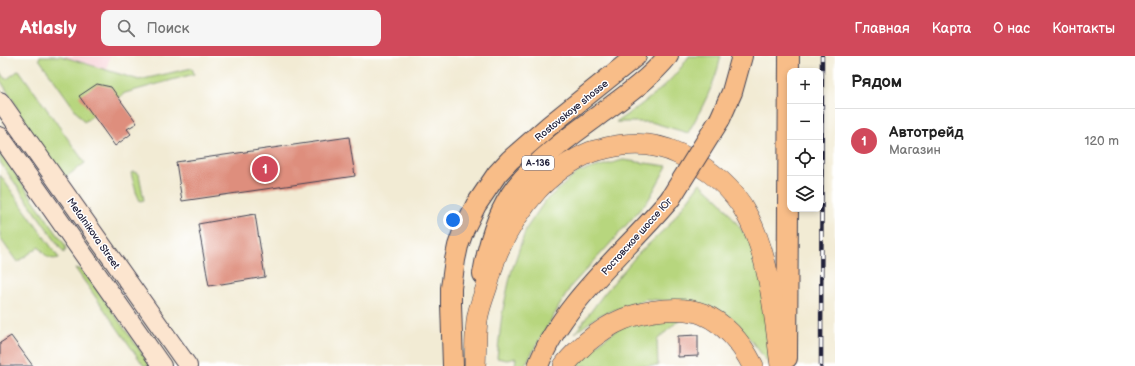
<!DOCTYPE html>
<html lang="ru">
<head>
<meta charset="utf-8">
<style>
	:root { --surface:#fff; --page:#f6f6f6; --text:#222; --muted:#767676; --line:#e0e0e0; --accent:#d1495b }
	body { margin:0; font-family:"Balsamiq Sans",sans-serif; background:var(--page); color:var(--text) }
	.controls { position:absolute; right:12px; top:12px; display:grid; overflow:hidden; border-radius:8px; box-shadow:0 2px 6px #0003 }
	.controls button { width:36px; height:36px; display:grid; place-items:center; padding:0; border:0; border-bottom:1px solid var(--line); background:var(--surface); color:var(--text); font:20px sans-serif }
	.you { position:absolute; left:453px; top:164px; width:14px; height:14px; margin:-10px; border:3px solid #fff; border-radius:50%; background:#1a73e8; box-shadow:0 0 0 6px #1a73e833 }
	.badge { display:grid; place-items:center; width:26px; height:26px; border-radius:50%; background:var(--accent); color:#fff; font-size:13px; font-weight:700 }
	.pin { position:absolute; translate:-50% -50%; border:2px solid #fff; box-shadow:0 1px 4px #0006 }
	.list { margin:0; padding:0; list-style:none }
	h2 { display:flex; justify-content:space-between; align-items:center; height:52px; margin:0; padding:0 16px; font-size:17px }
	h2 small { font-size:13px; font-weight:400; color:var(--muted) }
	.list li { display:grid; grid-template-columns:26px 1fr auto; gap:12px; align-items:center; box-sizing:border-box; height:64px; padding:0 16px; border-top:1px solid var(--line) }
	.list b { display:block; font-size:15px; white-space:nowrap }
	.list p { margin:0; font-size:13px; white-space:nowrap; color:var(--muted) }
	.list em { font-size:13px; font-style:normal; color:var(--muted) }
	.icon { flex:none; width:22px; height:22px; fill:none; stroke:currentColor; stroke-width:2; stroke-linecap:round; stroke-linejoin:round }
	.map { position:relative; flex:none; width:835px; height:310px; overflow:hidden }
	header { display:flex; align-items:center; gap:24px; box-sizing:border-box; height:56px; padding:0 20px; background:var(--accent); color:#fff }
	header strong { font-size:19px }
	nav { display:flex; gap:22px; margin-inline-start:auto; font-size:14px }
	.search { width:280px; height:36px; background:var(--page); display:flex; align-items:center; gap:10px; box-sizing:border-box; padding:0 14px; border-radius:8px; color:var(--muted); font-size:15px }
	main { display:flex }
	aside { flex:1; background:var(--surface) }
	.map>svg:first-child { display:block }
</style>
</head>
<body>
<header>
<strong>Atlasly</strong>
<div class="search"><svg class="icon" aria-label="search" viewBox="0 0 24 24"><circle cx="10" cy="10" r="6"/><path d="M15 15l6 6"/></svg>Поиск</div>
<nav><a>Главная</a><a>Карта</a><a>О нас</a><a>Контакты</a></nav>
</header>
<main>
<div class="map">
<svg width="835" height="310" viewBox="0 0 835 310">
	<rect width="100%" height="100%" fill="#fff"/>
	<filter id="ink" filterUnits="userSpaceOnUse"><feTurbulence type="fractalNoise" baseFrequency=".025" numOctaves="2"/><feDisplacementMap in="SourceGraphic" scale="8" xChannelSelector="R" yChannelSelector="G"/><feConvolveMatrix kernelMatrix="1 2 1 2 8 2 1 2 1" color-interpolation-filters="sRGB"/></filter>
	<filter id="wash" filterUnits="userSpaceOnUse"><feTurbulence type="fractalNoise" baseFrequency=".012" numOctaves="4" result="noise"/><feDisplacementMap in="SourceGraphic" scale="16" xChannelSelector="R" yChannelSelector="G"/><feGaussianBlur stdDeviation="0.9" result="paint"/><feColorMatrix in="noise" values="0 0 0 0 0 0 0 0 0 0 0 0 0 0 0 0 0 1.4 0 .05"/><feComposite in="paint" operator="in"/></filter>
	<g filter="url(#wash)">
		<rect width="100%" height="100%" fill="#f2ebd4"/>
		<path fill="#f7cfd4" d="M61 0H110L106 14Z"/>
		<g fill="#b7d67e" stroke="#6c7c5c">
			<path d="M40 0H61L139 24 192 12 194 18 125 37 84 66 39 3Z"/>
			<path d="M689 0H721C715 28 702 52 688 77L651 66H616C643 48 672 28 689 0Z"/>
			<path d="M19 14 85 107 63 123 26 70 13 44 0 24V16L4 22 7 23Z"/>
			<path d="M0 96 65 189 66 193 64 197 0 106Z"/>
			<path d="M623 104 667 110 649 143 608 190 571 230 526 307 525 310H515L516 302 507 304 497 302 502 258 511 217 526 173 545 145 578 116Z"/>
			<path d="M134 116 139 118 144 144 140 145 136 136 131 117Z"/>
			<path d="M0 119 59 202C48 205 45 199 39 191L17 206 0 182Z"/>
			<path d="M700 127 721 146 750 185 764 222 770 309 750 283 729 262 696 247 646 243 600 259 575 277 603 239 637 199 669 169Z"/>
			<path d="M75 212 83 214 151 310H144Z"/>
			<path d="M680 263 657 284 658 310H567L629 265Z"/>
		</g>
		<g id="blocks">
			<g fill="#de8e7d">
				<path d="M97 28 111 31 137 67 127 73 131 78 115 90 79 40Z"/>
				<path d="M349 81 355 120 182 145 176 106Z"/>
				<path d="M255 158 265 221 209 230 198 168Z"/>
				<path d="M698 279V300L678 301V280Z"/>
				<path d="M11 280 33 310H0V287Z"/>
			</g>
		</g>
	</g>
	<g filter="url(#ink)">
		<use href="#blocks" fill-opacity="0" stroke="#414052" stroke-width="1"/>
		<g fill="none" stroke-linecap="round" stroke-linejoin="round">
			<defs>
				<g id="secondary">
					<path d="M0 45 188 310"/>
					<path d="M0 80 162 310"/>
				</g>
				<g id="primary">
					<path d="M720 63 732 36 742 0"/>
					<path d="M483 218C488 188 497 156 516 131 539 101 576 76 606 54 628 38 652 20 668 0"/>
					<path d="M787 302 789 0"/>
					<path d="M453 310 451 248V232L455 204 458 190 464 173 476 149 497 118 510 104 550 69 636 0"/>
					<path d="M538 310C562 246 627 195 670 143"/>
				</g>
				<g id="trunk">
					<path d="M475 310C476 295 475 272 478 259 480 249 484 239 487 230 491 218 493 206 498 195 508 173 521 152 537 134 544 126 553 119 562 112 571 106 581 100 591 96 596 94 601 94 606 92 631 86 655 86 679 98 706 111 732 130 746 157 770 200 775 262 781 310"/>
					<path d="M564 310C571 300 579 294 587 286 612 265 633 257 664 254 677 253 691 253 703 258 726 268 742 288 753 310"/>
				</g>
			</defs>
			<use href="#secondary" stroke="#414052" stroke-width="20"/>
			<use href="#primary" stroke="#414052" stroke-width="22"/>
			<use href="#trunk" stroke="#414052" stroke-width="22"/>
			<use href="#secondary" stroke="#fce5cf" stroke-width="18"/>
			<use href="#primary" stroke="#f8bd88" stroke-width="20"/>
			<use href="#trunk" stroke="#f8bd88" stroke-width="21"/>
			<defs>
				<path id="rail" d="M821 310 822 0"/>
			</defs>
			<use href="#rail" stroke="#22223b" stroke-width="4.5"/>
			<use href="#rail" stroke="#fff" stroke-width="3" stroke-dasharray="9" stroke-linecap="butt"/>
			<defs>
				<path id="primary-bridge" d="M670 143 720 63"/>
			</defs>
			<use href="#primary-bridge" stroke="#414052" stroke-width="22" stroke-linecap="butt"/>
			<use href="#primary-bridge" stroke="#f8bd88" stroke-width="20"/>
		</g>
	</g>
	<g text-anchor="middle" stroke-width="3" stroke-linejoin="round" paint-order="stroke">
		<rect fill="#fff" stroke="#646476" stroke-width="1" x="522" y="100" width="32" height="14" rx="3"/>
		<g font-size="9" font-weight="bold" fill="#22223b">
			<text x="538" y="110">А-136</text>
		</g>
		<g font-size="10" fill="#22223b" stroke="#fff">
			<text transform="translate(571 54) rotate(-39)" y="4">Rostovskoye shosse</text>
			<text transform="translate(94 177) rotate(55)" y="4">Metalnikova Street</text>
			<text transform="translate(636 180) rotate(-48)" y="4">Ростовское шоссе Юг</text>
		</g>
	</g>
</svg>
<div class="controls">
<button>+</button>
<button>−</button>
<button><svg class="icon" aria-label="locate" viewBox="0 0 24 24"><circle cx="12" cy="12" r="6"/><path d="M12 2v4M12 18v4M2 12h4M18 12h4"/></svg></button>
<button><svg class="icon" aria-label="layers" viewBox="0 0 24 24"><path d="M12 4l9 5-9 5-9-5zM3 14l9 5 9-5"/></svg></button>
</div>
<div class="you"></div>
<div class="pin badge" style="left:265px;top:113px">1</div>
</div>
<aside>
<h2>Рядом<small></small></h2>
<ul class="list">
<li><span class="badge">1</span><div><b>Автотрейд</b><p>Магазин</p></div><em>120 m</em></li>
</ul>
</aside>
</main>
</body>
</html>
